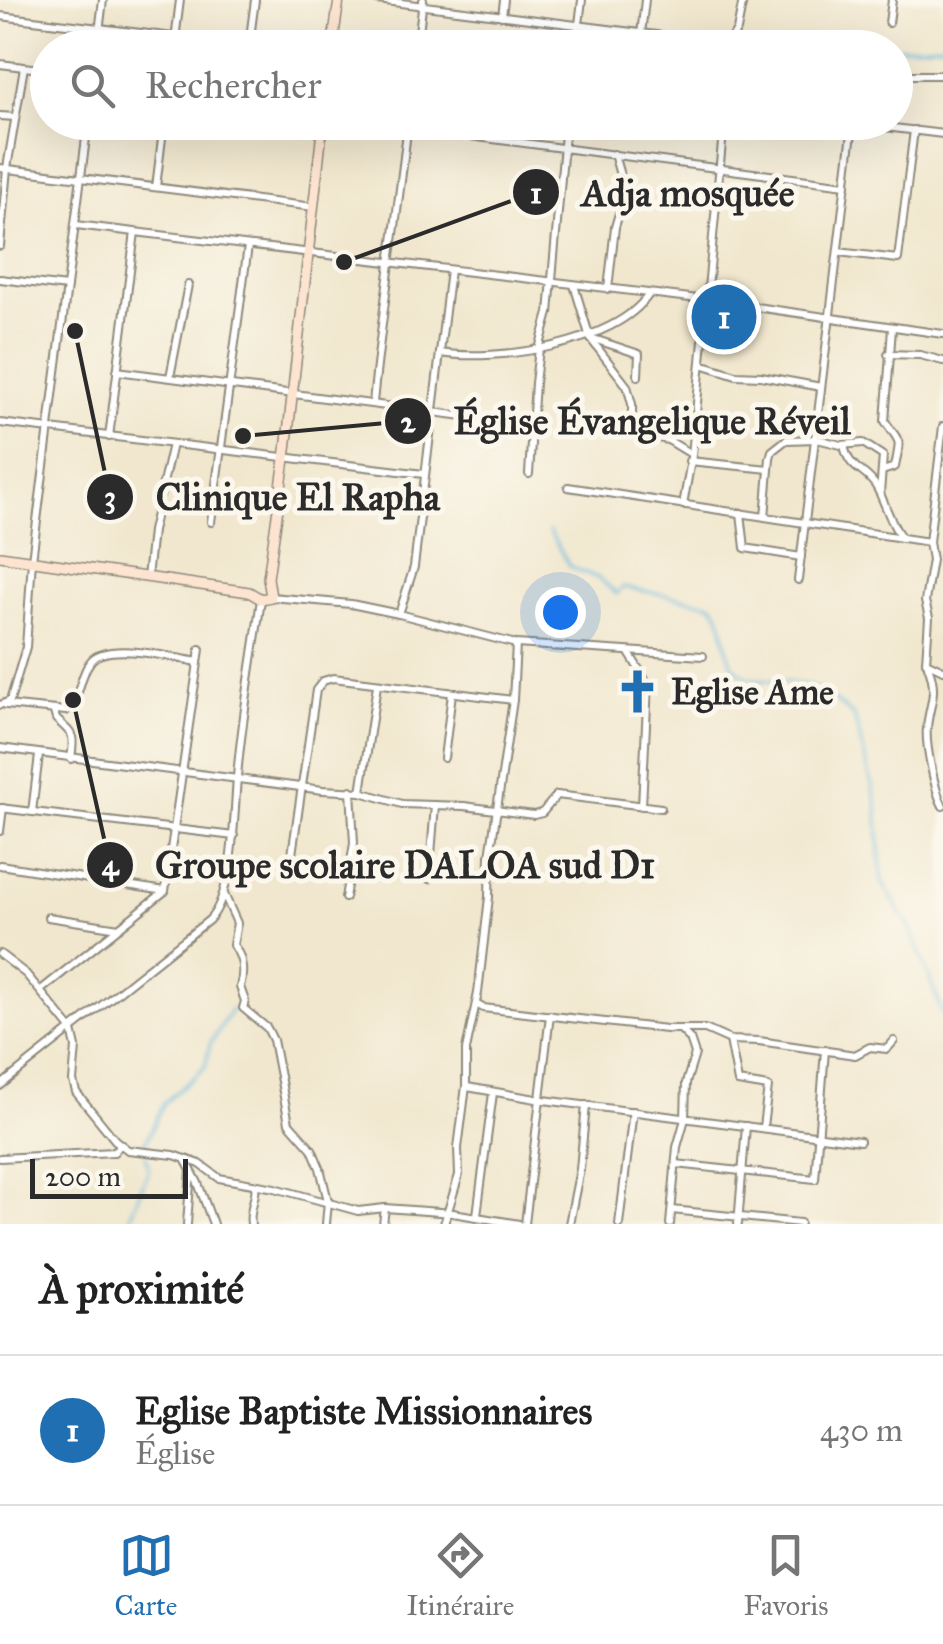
<!DOCTYPE html>
<html lang="fr">
<head>
<meta charset="utf-8">
<style>
	:root { --surface:#fff; --page:#f6f6f6; --text:#222; --muted:#767676; --line:#e0e0e0; --accent:#1f6fb2 }
	body { margin:0; font-family:"IM FELL Great Primer",serif; background:var(--page); color:var(--text) }
	.scale { position:absolute; left:30px; bottom:25px; width:158px; box-sizing:border-box; padding-left:10px; border:5px solid #2b2b2b; border-top:0; font-size:28px; line-height:35px; white-space:nowrap; color:#2b2b2b; -webkit-text-stroke:8px #fbf7ec; paint-order:stroke }
	.you { position:absolute; left:560px; top:612px; width:35px; height:35px; margin:-25px; border:8px solid #fff; border-radius:50%; background:#1a73e8; box-shadow:0 0 0 15px #1a73e833 }
	.badge { display:grid; place-items:center; width:65px; height:65px; border-radius:50%; background:var(--accent); color:#fff; font-size:32px; font-weight:700 }
	.pin { position:absolute; translate:-50% -50%; border:5px solid #fff; box-shadow:0 2px 10px #0006 }
	.list { margin:0; padding:0; list-style:none }
	h2 { display:flex; justify-content:space-between; align-items:center; height:130px; margin:0; padding:0 40px; font-size:42px }
	h2 small { font-size:32px; font-weight:400; color:var(--muted) }
	.list li { display:grid; grid-template-columns:65px 1fr auto; gap:30px; align-items:center; box-sizing:border-box; height:150px; padding:0 40px; border-top:2px solid var(--line) }
	.list b { display:block; font-size:38px; white-space:nowrap }
	.list p { margin:0; font-size:32px; white-space:nowrap; color:var(--muted) }
	.list em { font-size:32px; font-style:normal; color:var(--muted) }
	.icon { flex:none; width:55px; height:55px; fill:none; stroke:currentColor; stroke-width:2; stroke-linecap:round; stroke-linejoin:round }
	.map { position:relative; flex:none; width:943px; height:1224px; overflow:hidden }
	.search { position:absolute; background:var(--surface); box-shadow:0 10px 40px #0002; left:30px; right:30px; top:30px; height:110px; display:flex; align-items:center; gap:25px; box-sizing:border-box; padding:0 35px; border-radius:55px; color:var(--muted); font-size:38px }
	.sheet { height:280px; background:var(--surface) }
	nav { display:flex; justify-content:space-around; align-items:center; box-sizing:border-box; height:140px; border-top:2px solid var(--line); background:var(--surface); font-size:28px; color:var(--muted) }
	nav a { display:grid; justify-items:center; gap:5px }
	nav .on { color:var(--accent) }
	.map>svg:first-child { display:block }
</style>
</head>
<body>
<div class="map">
<svg width="943" height="1224" viewBox="0 0 943 1224">
	<rect width="100%" height="100%" fill="#fbf7ec"/>
	<filter id="ink" filterUnits="userSpaceOnUse"><feTurbulence type="fractalNoise" baseFrequency=".01" numOctaves="2"/><feDisplacementMap in="SourceGraphic" scale="20" xChannelSelector="R" yChannelSelector="G"/><feConvolveMatrix kernelMatrix="1 2 1 2 8 2 1 2 1" color-interpolation-filters="sRGB"/></filter>
	<filter id="wash" filterUnits="userSpaceOnUse"><feTurbulence type="fractalNoise" baseFrequency=".0048" numOctaves="4" result="noise"/><feDisplacementMap in="SourceGraphic" scale="40" xChannelSelector="R" yChannelSelector="G"/><feGaussianBlur stdDeviation="2.25" result="paint"/><feColorMatrix in="noise" values="0 0 0 0 0 0 0 0 0 0 0 0 0 0 0 0 0 1.4 0 .05"/><feComposite in="paint" operator="in"/></filter>
	<g filter="url(#wash)">
		<rect width="100%" height="100%" fill="#f1e7ce"/>
		<g fill="none" stroke-linecap="round" stroke-linejoin="round">
			<g stroke="#62b8de" stroke-width="2.5">
				<path d="M883 48 943 44"/>
				<path d="M549 531 569 566 600 579 617 594 623 587 712 604C728 619 723 656 735 668 753 687 786 678 809 686 825 691 841 706 854 716L877 804 882 882 911 930 943 1014"/>
				<path d="M143 1148 164 1103 205 1067 210 1044 232 1009"/>
				<path d="M127 1224 149 1169 145 1155"/>
			</g>
		</g>
	</g>
	<g filter="url(#ink)">
		<g fill="none" stroke-linecap="round" stroke-linejoin="round">
			<defs>
				<g id="street">
					<path d="M377 0 728 44"/>
					<path d="M0 16 265 48"/>
					<path d="M502 16 504 0"/>
					<path d="M889 23 892 0"/>
					<path d="M641 34 645 0"/>
					<path d="M249 45 255 0"/>
					<path d="M728 45 737 30 743 0"/>
					<path d="M97 48 103 0"/>
					<path d="M174 48 180 0"/>
					<path d="M417 48 423 0"/>
					<path d="M576 48 582 0"/>
					<path d="M0 64 48 70"/>
					<path d="M896 75H943"/>
					<path d="M0 116 15 117"/>
					<path d="M244 122 267 126"/>
					<path d="M844 122 943 134"/>
					<path d="M408 128 846 185"/>
					<path d="M0 168 314 207"/>
					<path d="M156 187 164 122"/>
					<path d="M76 225 707 300 943 334"/>
					<path d="M0 246 7 168 24 67"/>
					<path d="M838 252 898 259 914 130"/>
					<path d="M0 279 67 287"/>
					<path d="M574 285 590 338 627 386 632 404V432L668 440 691 454"/>
					<path d="M608 289 615 227 625 193 614 154"/>
					<path d="M591 338 639 354 638 376"/>
					<path d="M440 353C496 362 616 345 649 294"/>
					<path d="M888 354 920 355 943 361"/>
					<path d="M701 364 736 375 761 376 821 387"/>
					<path d="M117 371 532 425"/>
					<path d="M170 377 188 285"/>
					<path d="M373 403C382 309 398 216 408 122"/>
					<path d="M0 423 424 474"/>
					<path d="M943 426 929 542 932 560 925 601 929 618 926 662 943 670"/>
					<path d="M109 437 135 232"/>
					<path d="M844 445C849 472 866 468 877 488 886 504 890 524 902 538"/>
					<path d="M689 461 769 469"/>
					<path d="M882 471 895 467C901 436 901 445 885 421L892 328"/>
					<path d="M529 474 535 383 539 349 549 313 566 122"/>
					<path d="M568 487 929 542"/>
					<path d="M683 505 692 455 724 122"/>
					<path d="M741 513 745 548 801 557"/>
					<path d="M765 517 770 458 772 451 786 440 817 439 841 445 863 443 883 456 880 493"/>
					<path d="M211 522 248 246"/>
					<path d="M147 578 152 531 172 444"/>
					<path d="M798 580 853 124"/>
					<path d="M271 597 351 604 399 614 414 567 450 270"/>
					<path d="M399 614 516 644 703 656"/>
					<path d="M629 653 648 684 642 806"/>
					<path d="M928 666C939 694 929 703 927 728 925 744 935 792 943 806"/>
					<path d="M0 705 10 701 26 647 32 560 88 122"/>
					<path d="M6 705 66 711C81 698 79 677 90 662 105 640 174 658 198 662"/>
					<path d="M54 712 56 719C73 735 75 733 71 759"/>
					<path d="M0 748 323 790 361 792 402 804 464 806 534 815 542 813 557 795 661 808"/>
					<path d="M444 758 452 693"/>
					<path d="M361 792 377 685"/>
					<path d="M0 808 234 836"/>
					<path d="M32 812 39 755"/>
					<path d="M0 831 3 808"/>
					<path d="M0 865 165 891"/>
					<path d="M289 875 316 690 323 681 333 678 513 700"/>
					<path d="M429 879 435 805"/>
					<path d="M224 894 237 923 233 945C243 957 244 973 240 987L245 1001 243 1008 267 1028 273 1040 289 1123 312 1149 320 1168 328 1201 326 1224"/>
					<path d="M345 898 354 843 351 790"/>
					<path d="M48 917 119 928"/>
					<path d="M0 954 26 974 72 1030 76 1047 73 1081 76 1092 115 1140 128 1150 174 1155 200 1164 219 1178 275 1188 358 1211 385 1208 453 1213 519 1224"/>
					<path d="M41 990 165 891 200 649"/>
					<path d="M476 1004 483 1008 666 1029H705L730 1040 759 1041 855 1055 870 1047 887 1049 894 1041"/>
					<path d="M730 1040 738 1082 768 1087 763 1127"/>
					<path d="M0 1086 209 920C234 895 234 813 237 777 242 717 253 658 261 599"/>
					<path d="M467 1087 536 1099 860 1141"/>
					<path d="M0 1158 114 1152 120 1145"/>
					<path d="M185 1159 198 1183 213 1224"/>
					<path d="M676 1164 815 1179 825 1050"/>
					<path d="M672 1210 800 1223"/>
					<path d="M477 1215 493 1093"/>
					<path d="M187 1224 191 1170"/>
					<path d="M251 1224C248 1210 258 1194 255 1185"/>
					<path d="M383 1224 385 1208"/>
					<path d="M444 1224 459 1175 458 1148 466 1086V1050L478 993 489 897 490 856 513 700 516 644"/>
					<path d="M525 1224 550 1015"/>
					<path d="M569 1224 580 1169 586 1105"/>
					<path d="M619 1224 633 1111"/>
					<path d="M670 1224 677 1147 685 1119 686 1083 695 1054 690 1039 681 1030"/>
					<path d="M738 1224 746 1126"/>
				</g>
				<g id="secondary">
					<path d="M332 48 339 0"/>
					<path d="M0 556 249 592 261 599 271 597 268 578 285 459 323 122"/>
				</g>
			</defs>
			<use href="#street" stroke="#8e897c" stroke-width="10"/>
			<use href="#secondary" stroke="#8e897c" stroke-width="12"/>
			<use href="#street" stroke="#fff" stroke-width="6"/>
			<use href="#secondary" stroke="#fde4d0" stroke-width="9"/>
		</g>
	</g>
	<defs>
		<symbol id="church-bare" viewBox="-9 -9 18 18"><path d="M-1.2-6h2.4v3.5h3.3v2.4h-3.3V6h-2.4V-.1h-3.3v-2.4h3.3Z" fill="#1f6fb2" stroke="#fbf7ec" stroke-width="2.5" paint-order="stroke"/></symbol>
	</defs>
	<g fill-rule="evenodd">
		<use href="#church-bare" x="606" y="660" width="63" height="63"/>
	</g>
	<g text-anchor="middle" stroke-width="10" stroke-linejoin="round" paint-order="stroke">
		<g font-size="35" font-weight="bold" fill="#2b2b2b" stroke="#fbf7ec" text-anchor="start">
			<text x="671" y="704">Eglise Ame</text>
		</g>
	</g>
	<path fill="none" stroke="#2b2b2b" stroke-width="4" d="M344 262L536 192M243 436L408 421M75 331L110 497M73 700L110 865"/>
	<g fill="#2b2b2b" stroke="#fbf7ec" stroke-width="4">
		<circle cx="344" cy="262" r="10"/>
		<circle cx="243" cy="436" r="10"/>
		<circle cx="75" cy="331" r="10"/>
		<circle cx="73" cy="700" r="10"/>
		<circle cx="536" cy="192" r="25"/>
		<circle cx="408" cy="421" r="25"/>
		<circle cx="110" cy="497" r="25"/>
		<circle cx="110" cy="865" r="25"/>
	</g>
	<g font-size="30" text-anchor="middle" font-weight="bold" fill="#fff">
		<text x="536" y="203">1</text>
		<text x="408" y="432">2</text>
		<text x="110" y="507">3</text>
		<text x="110" y="875">4</text>
	</g>
	<g font-size="38" text-anchor="middle" font-weight="bold" fill="#2b2b2b" stroke="#fbf7ec" stroke-width="10" stroke-linejoin="round" paint-order="stroke">
		<text x="688" y="206">Adja mosquée</text>
		<text x="652" y="434">Église Évangelique Réveil</text>
		<text x="298" y="510">Clinique El Rapha</text>
		<text x="405" y="878">Groupe scolaire DALOA sud D1</text>
	</g>
</svg>
<div class="scale">200 m</div>
<div class="you"></div>
<div class="pin badge" style="left:724px;top:317px">1</div>
<div class="search"><svg class="icon" aria-label="search" viewBox="0 0 24 24"><circle cx="10" cy="10" r="6"/><path d="M15 15l6 6"/></svg>Rechercher</div>
</div>
<section class="sheet">
<h2>À proximité<small></small></h2>
<ul class="list">
<li><span class="badge">1</span><div><b>Eglise Baptiste Missionnaires</b><p>Église</p></div><em>430 m</em></li>
</ul>
</section>
<nav>
<a class="on"><svg class="icon" aria-label="map" viewBox="0 0 24 24"><path d="M3 6l6-2 6 2 6-2v14l-6 2-6-2-6 2zM9 4v14M15 6v14"/></svg>Carte</a>
<a><svg class="icon" aria-label="directions" viewBox="0 0 24 24"><path d="M12 3l9 9-9 9-9-9zM9 14v-3h6M13 9l2 2-2 2"/></svg>Itinéraire</a>
<a><svg class="icon" aria-label="saved" viewBox="0 0 24 24"><path d="M7 4h10v16l-5-4-5 4z"/></svg>Favoris</a>
</nav>
</body>
</html>
